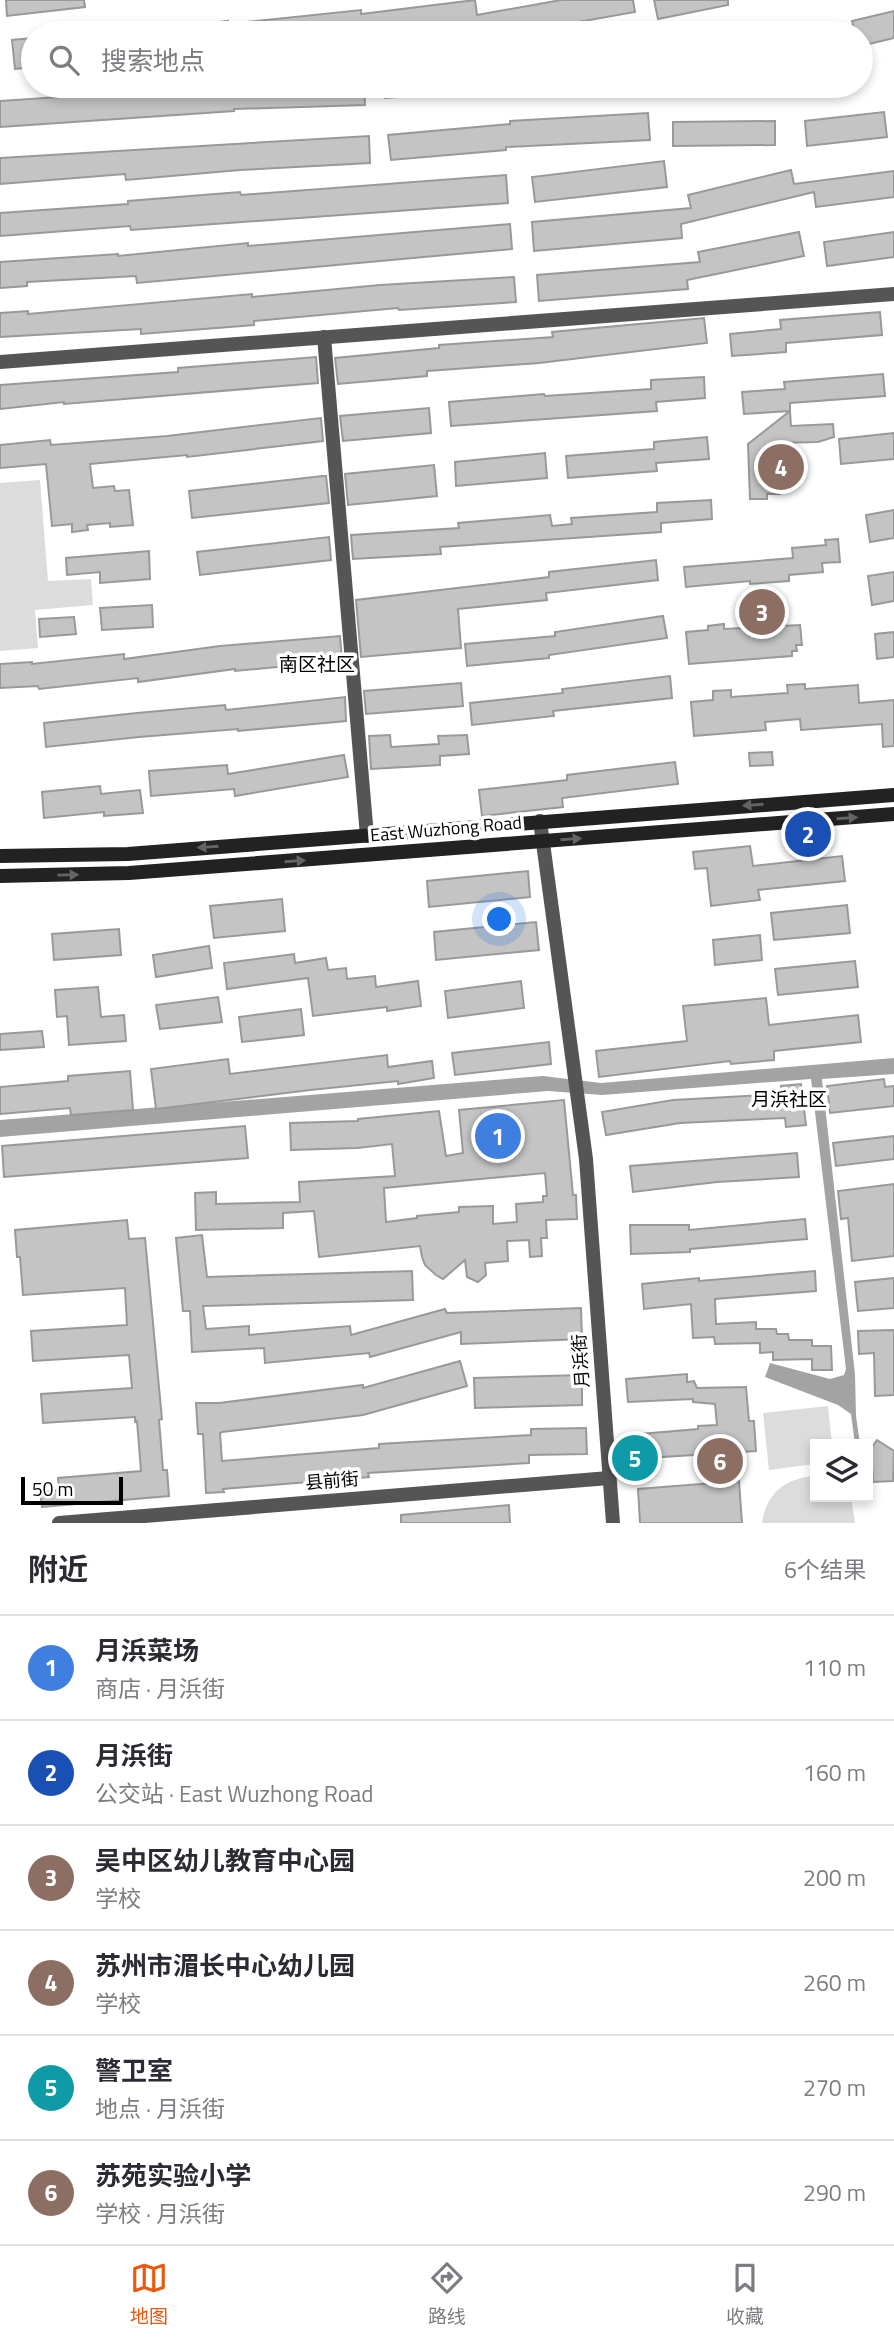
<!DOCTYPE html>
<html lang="zh">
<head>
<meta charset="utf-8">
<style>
	:root { --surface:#fff; --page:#f2f2f3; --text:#2b2b33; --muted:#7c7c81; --line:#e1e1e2; --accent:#ea580c }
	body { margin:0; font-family:"Titillium Web","Noto Sans SC",sans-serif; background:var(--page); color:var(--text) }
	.controls { position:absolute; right:21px; bottom:21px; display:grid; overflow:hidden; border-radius:0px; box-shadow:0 4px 10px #0003 }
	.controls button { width:63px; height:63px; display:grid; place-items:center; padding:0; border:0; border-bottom:2px solid var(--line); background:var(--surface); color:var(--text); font:35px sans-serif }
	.scale { position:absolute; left:21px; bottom:18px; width:102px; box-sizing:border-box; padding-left:7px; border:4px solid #000; border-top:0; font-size:19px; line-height:24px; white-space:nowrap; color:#000; -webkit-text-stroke:5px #fff; paint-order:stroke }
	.you { position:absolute; left:500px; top:920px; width:24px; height:24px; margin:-18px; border:5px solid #fff; border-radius:50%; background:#1a73e8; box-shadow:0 0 0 10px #1a73e833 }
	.badge { display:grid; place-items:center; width:46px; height:46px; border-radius:50%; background:var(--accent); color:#fff; font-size:23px; font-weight:700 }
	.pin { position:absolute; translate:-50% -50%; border:4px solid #fff; box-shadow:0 2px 7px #0006 }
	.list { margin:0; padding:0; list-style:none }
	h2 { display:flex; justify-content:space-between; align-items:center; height:91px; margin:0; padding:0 28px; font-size:30px }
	h2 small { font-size:23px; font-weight:400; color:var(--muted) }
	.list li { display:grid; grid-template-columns:46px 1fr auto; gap:21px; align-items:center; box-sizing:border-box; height:105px; padding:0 28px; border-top:2px solid var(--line) }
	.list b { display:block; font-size:26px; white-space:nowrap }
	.list p { margin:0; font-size:23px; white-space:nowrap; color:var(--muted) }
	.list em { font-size:23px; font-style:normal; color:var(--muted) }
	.icon { flex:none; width:38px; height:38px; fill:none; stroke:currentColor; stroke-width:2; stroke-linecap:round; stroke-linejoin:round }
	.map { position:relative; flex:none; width:894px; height:1523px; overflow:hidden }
	.search { position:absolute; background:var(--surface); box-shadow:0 4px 10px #0003; left:21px; right:21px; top:21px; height:77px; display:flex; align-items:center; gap:18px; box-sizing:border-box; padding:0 24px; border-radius:38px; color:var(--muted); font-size:26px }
	.sheet { height:721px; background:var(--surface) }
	nav { display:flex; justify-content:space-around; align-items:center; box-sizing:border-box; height:98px; border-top:2px solid var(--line); background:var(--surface); font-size:19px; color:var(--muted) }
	nav a { display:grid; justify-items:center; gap:4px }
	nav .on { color:var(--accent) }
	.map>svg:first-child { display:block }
</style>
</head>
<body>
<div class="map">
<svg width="894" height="1523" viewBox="0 0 894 1523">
	<rect width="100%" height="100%" fill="#fff"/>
	<g fill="#dcdcdc">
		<path d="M40 480 48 581 91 579 93 605 35 610 38 648 0 651V483Z"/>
		<path d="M828 1406 832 1444H815V1464L769 1470 763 1413Z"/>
		<path d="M815 1476V1497H851L855 1523H762C766 1493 786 1478 815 1476Z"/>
	</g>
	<path fill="#a3a3a3" d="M894 1058V1074L822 1079 855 1374 856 1416 860 1444H855L851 1414 838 1405 765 1377 770 1363 830 1379 844 1375 846 1369 811 1079 602 1095 548 1091 0 1137V1120L543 1076 601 1083Z"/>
	<g fill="#c4c4c4" stroke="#999" stroke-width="2" fill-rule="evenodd">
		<path d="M6 0H84L85 7 7 16Z"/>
		<path d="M475 0 477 15 561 0H633L635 12 516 33H485L484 27 435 33H186V26L228 21V24L361 10V14Z"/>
		<path d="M654 0H728V5L658 19Z"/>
		<path d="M894 11V38L861 46V33H855L852 21Z"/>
		<path d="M33 38V67L15 69 12 40Z"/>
		<path d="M164 86H364L365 105 234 109V111L0 127V101L119 93 118 89Z"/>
		<path d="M384 86H435V94L385 98Z"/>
		<path d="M884 112 887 137 807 146 805 121Z"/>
		<path d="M648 113 650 140 506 147V150L391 160 388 135 510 124V121Z"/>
		<path d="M775 121V145L673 146V122Z"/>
		<path d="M369 136 370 163 240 170 126 180 125 174 0 184V158Z"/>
		<path d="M664 161 667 187 535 202 532 177Z"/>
		<path d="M791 170 794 184 894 171V197L816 207 814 192 681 224 682 238 534 251 532 222 691 208 688 195Z"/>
		<path d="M506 175 508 203 131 230 130 226 0 236V213L128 204V201L240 192 241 195Z"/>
		<path d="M510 224 512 249 137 283 136 276 27 282V286L0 288V262L118 254V256L248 243V246Z"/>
		<path d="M799 232 804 256 687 280 688 289 539 301 537 275 700 262 698 252Z"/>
		<path d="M894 232V257L827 266 824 242Z"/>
		<path d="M514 277 516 302 399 310 398 308 254 321V325L141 334V329L0 337V313L28 311V314L252 294V297L380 285Z"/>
		<path d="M880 312 882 335 786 343V352L732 356 730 334 781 329 780 320Z"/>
		<path d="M704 318 707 343 539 363 427 371V376L338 384 335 358 439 348V345L553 337 552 332Z"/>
		<path d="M316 357 318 383 64 404V402L0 409V385L178 372V368Z"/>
		<path d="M883 374 885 396 790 403V411L744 414 742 392 785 389 784 382Z"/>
		<path d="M704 377 705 398 656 402 657 411 451 426 449 402 544 394 545 396 651 389V380Z"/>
		<path d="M429 408 431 433 343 441 340 416Z"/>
		<path d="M790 411 791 426 833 424 834 437 818 442 777 443 764 462 765 479 780 478 785 483V488L780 494H767V499H750L748 444Z"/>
		<path d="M321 418 323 441 187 457V455L90 464 93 488 114 486 115 491 129 490 133 525 110 527V523L87 525 88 530 72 532V524L52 526 46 464 0 468V445L50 440 51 445 167 436Z"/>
		<path d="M894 433V459L841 464 839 439Z"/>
		<path d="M707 437 709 459 656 463 657 471 568 478 566 456 654 449V442Z"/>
		<path d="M545 453 547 478 456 486 455 462Z"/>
		<path d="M434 465 437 496 348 505 345 474Z"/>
		<path d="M323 476H326L329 503 192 518 189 491Z"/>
		<path d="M711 500 712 519 661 523V532L440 547 441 554 353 559 351 535 459 528 458 523 550 515 552 526 572 524 571 518 657 512V503Z"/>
		<path d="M894 510V538L870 542 866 515Z"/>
		<path d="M329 537 331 560 200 575 197 552Z"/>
		<path d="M838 539 840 562 822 563 823 572 789 575V581L750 584V581L686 587 684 567 793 558 792 548 826 545 825 540Z"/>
		<path d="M149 551 150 579 100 583V572L67 575 66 558Z"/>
		<path d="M656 560 658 580 546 593 547 600 458 609 461 648 361 657 356 600 549 577V572Z"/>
		<path d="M894 572V601L872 605 868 576Z"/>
		<path d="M152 605 153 627 102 630 100 608Z"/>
		<path d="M663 616 667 638 549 655V658L467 666 465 644 555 636V632Z"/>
		<path d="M74 617 76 634 40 637 39 619Z"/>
		<path d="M724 624V629L800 625 802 645H796L797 651H792V656L689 664 686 632 708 630V626Z"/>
		<path d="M894 632V657L877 659 875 634Z"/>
		<path d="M340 636 342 659 339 661 235 671V669L138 682V678L39 689 38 686 0 688V664L32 662V664L124 654V659L220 646Z"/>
		<path d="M670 676 672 698 553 711 554 716 472 725 470 703 563 693 562 689Z"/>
		<path d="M461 683 463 706 366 714 364 691Z"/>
		<path d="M805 684V689L858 685 859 703 894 700V746L883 747 882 724 801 730 800 719 765 722 766 730 694 736 691 702 713 700V691L731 690V697L788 693 787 685Z"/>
		<path d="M345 697 346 721 238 731V729L139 737 46 747 44 723 137 713 225 705 226 710Z"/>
		<path d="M390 735 391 747 439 744 438 736 467 735 469 754 440 756V765L371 769 369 736Z"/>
		<path d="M772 752 773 765 750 766 749 753Z"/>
		<path d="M344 755 348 777 235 796 234 789 151 796 149 771 227 765 228 774Z"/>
		<path d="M675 762 678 784 562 798 563 807 482 816 479 790 567 780V775Z"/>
		<path d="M100 786 101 794 140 790 143 813 104 816V812L44 818 42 792Z"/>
		<path d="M750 846 753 866 842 856 845 881 758 890 760 900 711 906 707 868 695 869 693 852Z"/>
		<path d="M528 871 530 897 429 907 427 881Z"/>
		<path d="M282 899 285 931 214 938 210 906Z"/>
		<path d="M847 905 850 933 774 940 771 913Z"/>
		<path d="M536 922 539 950 436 960 434 932Z"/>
		<path d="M119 929 121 955 54 960 52 934Z"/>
		<path d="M760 935 762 960 715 965 713 940Z"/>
		<path d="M209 946 212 968 156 977 153 955Z"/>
		<path d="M294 954 295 963 326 958 328 970 346 968 347 979 375 976 376 987 418 981 421 1006 387 1011V1007L313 1016 308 978 227 989 224 963Z"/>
		<path d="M855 961 858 987 778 995 775 969Z"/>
		<path d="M521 981 524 1008 448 1018 445 991Z"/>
		<path d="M98 987 101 1017 124 1015 126 1041 69 1045 67 1016 57 1017 55 990Z"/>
		<path d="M218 997 222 1022 160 1029 156 1005Z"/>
		<path d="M766 998 769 1025 858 1015 861 1042 774 1051V1060L731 1064 730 1061 599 1077 596 1051 687 1041 683 1006Z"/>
		<path d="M301 1009 304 1035 242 1042 239 1017Z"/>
		<path d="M42 1031 44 1047 0 1050V1034Z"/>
		<path d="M549 1042 551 1064 455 1075 452 1053Z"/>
		<path d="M387 1055 388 1067 432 1061 434 1078 398 1084V1081L310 1090 156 1109 151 1069 228 1059 230 1074Z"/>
		<path d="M130 1071 133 1110 71 1115 70 1108 0 1114V1087L68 1081V1076Z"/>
		<path d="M884 1079 885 1087 894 1086V1106L830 1113 827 1086Z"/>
		<path d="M801 1084 806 1125 786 1127 785 1118 680 1123 606 1135 602 1112 673 1100 782 1094 781 1086Z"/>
		<path d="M564 1100 573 1195H576L577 1219 546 1220 547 1238H541L542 1256 530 1257 529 1240 507 1241 508 1261 485 1263 486 1275 478 1282 467 1277 465 1260 443 1279 436 1275 425 1265 422 1257 420 1246 319 1257 314 1211 283 1213V1228L196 1230 195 1193 216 1192V1204L300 1202 299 1182 395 1176 392 1144 357 1148 291 1150 290 1123 358 1121V1119L439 1111 446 1156 463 1153 459 1110ZM545 1173 547 1196H543V1202L516 1204 517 1222 493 1224V1206L459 1207V1212L417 1216V1218L386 1222 384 1188Z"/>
		<path d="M245 1126 248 1158 4 1177 2 1146Z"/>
		<path d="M894 1136V1159L836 1166 833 1143Z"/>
		<path d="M797 1153 799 1177 717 1182 633 1192 630 1166Z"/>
		<path d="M894 1184V1256L852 1261 848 1218 841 1219 838 1191Z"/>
		<path d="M805 1219 807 1239 690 1249V1252L631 1254 630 1225H689V1230Z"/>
		<path d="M127 1220 129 1239 145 1238 162 1419 159 1420 163 1470H167L169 1496 42 1507 40 1492 59 1490 58 1478 141 1471 137 1421 135 1422V1417L43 1423 41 1394 132 1388 129 1355 33 1361 31 1331 127 1325 125 1288 23 1295 20 1257H17L15 1230Z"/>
		<path d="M202 1235 207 1277 412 1271 413 1300 203 1306 206 1329 249 1326V1335L350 1326 351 1335 445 1309 447 1313 581 1308 582 1339 461 1344V1332L370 1357 369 1353 265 1363 264 1348 192 1352 190 1311H183L176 1238Z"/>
		<path d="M815 1271 816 1291 715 1299 716 1324 756 1322V1329H776L777 1334H788L789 1340H812V1346H831L832 1370H812V1359L773 1360V1352L760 1353V1343L715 1344 714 1337 693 1338 691 1304 644 1309 642 1284 699 1278V1281Z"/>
		<path d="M894 1278V1308L858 1311 855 1282Z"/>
		<path d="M894 1330V1395L875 1396 874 1353 859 1354 858 1331Z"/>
		<path d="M460 1361 467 1386 363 1415 222 1432 220 1433 222 1461 379 1448V1444L531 1435V1429L586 1428 587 1454 529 1455V1463L368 1473 369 1477 223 1489 224 1492 206 1493 203 1434H198L196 1403H219L363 1385V1388Z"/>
		<path d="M687 1374V1382L694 1381 697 1388 746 1387 749 1421H754L756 1451 647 1458V1461H638L639 1466 624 1467V1456H631L629 1435 698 1429V1426L717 1425 715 1404 693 1402V1399L628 1402 626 1379Z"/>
		<path d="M582 1375V1405L475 1408 474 1378Z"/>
		<path d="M877 1440 894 1451 893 1481 873 1482 872 1465 868 1462V1453Z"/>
		<path d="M739 1481 742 1523H640L638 1489Z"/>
		<path d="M509 1505 510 1523H401V1515Z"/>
	</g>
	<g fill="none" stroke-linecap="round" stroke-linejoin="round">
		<path stroke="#555" stroke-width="14" d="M324 337 367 836"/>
		<g stroke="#555" stroke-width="14">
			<path d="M0 362 894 294"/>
			<path d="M540 821 586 1159 613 1523"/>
			<path d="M59 1523 609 1478"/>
		</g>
		<g stroke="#222" stroke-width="14">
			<path d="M0 856 128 854 894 795"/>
			<path d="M0 876 129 873 894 814"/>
		</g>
	</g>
	<defs><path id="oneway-solid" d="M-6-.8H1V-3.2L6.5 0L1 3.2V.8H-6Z" transform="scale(1.75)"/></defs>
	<g fill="#646464">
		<use href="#oneway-solid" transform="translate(753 805) rotate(176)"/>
		<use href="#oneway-solid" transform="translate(847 818) rotate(-4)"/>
		<use href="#oneway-solid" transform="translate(571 839) rotate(-4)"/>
		<use href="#oneway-solid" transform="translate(208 847) rotate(176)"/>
		<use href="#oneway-solid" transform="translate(295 861) rotate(-4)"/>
		<use href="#oneway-solid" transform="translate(68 875) rotate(-1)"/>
	</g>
	<g text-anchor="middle" stroke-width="7" stroke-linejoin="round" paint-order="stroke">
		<g font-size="18" fill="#000" stroke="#fff">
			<text transform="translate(446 829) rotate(-5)" y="6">East Wuzhong Road</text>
			<text transform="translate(581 1361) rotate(-94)" y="6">月浜街</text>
			<text transform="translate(332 1481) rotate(-5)" y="6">县前街</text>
		</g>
		<g font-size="19" fill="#000" stroke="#fff">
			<text x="317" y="671">南区社区</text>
			<text x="789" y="1106">月浜社区</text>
		</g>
	</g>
</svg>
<div class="controls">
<button><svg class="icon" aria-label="layers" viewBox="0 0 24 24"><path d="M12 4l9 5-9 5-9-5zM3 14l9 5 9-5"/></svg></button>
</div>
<div class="scale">50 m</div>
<div class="you"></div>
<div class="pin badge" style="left:498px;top:1136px;background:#3f7fe0">1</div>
<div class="pin badge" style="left:808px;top:834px;background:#1a4fb4">2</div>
<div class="pin badge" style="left:762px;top:612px;background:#8d6e63">3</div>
<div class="pin badge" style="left:781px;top:467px;background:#8d6e63">4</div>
<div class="pin badge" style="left:635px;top:1458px;background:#0f9aa8">5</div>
<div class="pin badge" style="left:720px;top:1461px;background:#8d6e63">6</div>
<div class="search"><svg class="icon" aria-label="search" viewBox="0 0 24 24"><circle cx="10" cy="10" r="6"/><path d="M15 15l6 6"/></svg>搜索地点</div>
</div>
<section class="sheet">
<h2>附近<small>6个结果</small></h2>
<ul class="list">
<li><span class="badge" style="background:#3f7fe0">1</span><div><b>月浜菜场</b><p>商店 · 月浜街</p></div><em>110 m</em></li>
<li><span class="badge" style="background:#1a4fb4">2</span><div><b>月浜街</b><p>公交站 · East Wuzhong Road</p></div><em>160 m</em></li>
<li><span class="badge" style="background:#8d6e63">3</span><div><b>吴中区幼儿教育中心园</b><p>学校</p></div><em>200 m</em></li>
<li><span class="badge" style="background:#8d6e63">4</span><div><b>苏州市湄长中心幼儿园</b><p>学校</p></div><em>260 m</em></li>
<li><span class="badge" style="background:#0f9aa8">5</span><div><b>警卫室</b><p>地点 · 月浜街</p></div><em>270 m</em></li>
<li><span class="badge" style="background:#8d6e63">6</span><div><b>苏苑实验小学</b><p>学校 · 月浜街</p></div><em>290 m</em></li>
</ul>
</section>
<nav>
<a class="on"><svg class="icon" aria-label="map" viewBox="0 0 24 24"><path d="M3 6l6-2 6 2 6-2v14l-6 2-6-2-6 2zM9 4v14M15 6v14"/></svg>地图</a>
<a><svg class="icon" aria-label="directions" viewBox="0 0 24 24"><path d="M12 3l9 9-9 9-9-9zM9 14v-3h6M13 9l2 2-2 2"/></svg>路线</a>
<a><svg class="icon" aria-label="saved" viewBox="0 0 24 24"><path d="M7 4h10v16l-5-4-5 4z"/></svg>收藏</a>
</nav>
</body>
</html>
